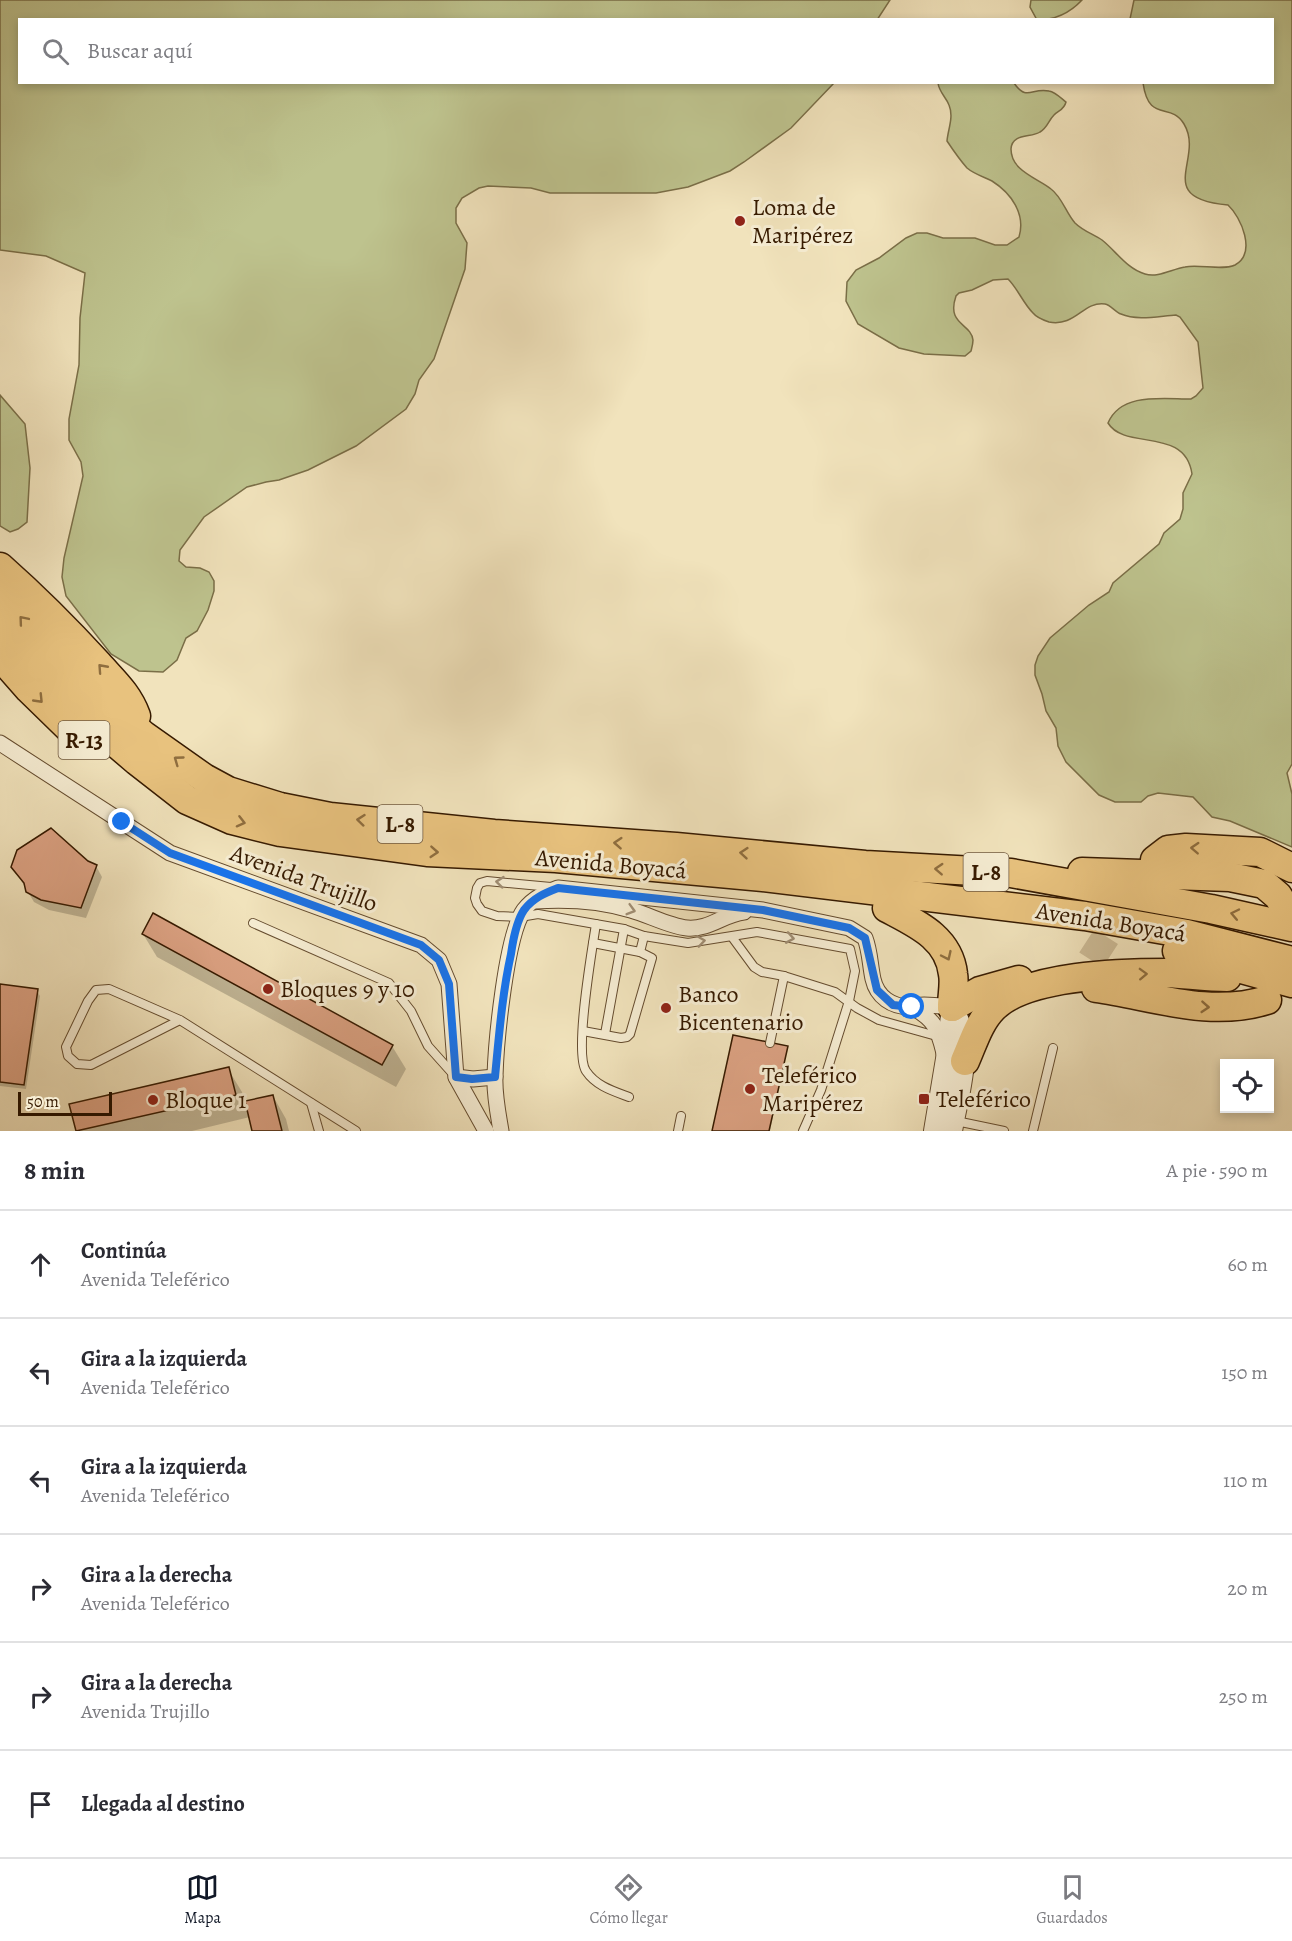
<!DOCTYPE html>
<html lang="es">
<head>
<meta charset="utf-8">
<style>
	:root { --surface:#fff; --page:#f7f7f7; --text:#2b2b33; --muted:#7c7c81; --line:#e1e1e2; --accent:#111827 }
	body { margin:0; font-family:Alegreya,serif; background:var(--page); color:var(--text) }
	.controls { position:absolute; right:18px; bottom:18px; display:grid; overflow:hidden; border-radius:0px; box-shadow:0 3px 9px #0003 }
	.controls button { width:54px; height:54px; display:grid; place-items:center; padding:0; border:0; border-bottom:2px solid var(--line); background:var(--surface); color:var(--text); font:30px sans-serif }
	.scale { position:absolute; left:18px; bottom:15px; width:94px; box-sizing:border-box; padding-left:6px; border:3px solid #361a00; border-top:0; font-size:16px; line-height:21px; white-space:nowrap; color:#361a00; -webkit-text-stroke:4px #f6edd3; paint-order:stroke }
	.stop { position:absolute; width:18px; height:18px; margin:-14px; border:4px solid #1a73e8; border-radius:50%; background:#fff }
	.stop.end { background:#1a73e8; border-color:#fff; box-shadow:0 2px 6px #0008 }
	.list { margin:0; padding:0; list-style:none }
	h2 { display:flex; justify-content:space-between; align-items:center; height:78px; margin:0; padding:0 24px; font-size:26px }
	h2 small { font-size:20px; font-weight:400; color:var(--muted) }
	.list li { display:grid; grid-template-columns:39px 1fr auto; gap:18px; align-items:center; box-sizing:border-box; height:108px; padding:0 24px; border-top:2px solid var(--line) }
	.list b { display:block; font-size:22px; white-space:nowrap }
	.list p { margin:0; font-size:20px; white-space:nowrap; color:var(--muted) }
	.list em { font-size:20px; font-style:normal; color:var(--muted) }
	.icon { flex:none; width:33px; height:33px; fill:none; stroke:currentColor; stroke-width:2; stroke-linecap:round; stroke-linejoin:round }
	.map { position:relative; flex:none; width:1292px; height:1131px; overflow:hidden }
	.search { position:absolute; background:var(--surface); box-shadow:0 3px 9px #0003; left:18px; right:18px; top:18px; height:66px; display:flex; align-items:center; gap:15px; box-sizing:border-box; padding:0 21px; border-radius:0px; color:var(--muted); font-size:22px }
	.sheet { height:726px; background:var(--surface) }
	nav { display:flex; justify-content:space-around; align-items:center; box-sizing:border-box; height:84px; border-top:2px solid var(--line); background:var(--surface); font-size:16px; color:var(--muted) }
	nav a { display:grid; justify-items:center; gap:3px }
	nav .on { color:var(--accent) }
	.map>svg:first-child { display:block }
</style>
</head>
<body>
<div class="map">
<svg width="1292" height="1131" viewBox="0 0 1292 1131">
	<rect width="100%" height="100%" fill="#f1e3bc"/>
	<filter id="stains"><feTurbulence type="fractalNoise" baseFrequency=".00333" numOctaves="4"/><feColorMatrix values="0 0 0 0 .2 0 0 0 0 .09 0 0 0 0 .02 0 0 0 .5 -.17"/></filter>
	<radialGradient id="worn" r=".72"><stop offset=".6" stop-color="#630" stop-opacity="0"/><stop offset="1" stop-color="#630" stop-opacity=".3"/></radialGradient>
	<g fill="#bec38e" stroke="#7a6e47" stroke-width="1.5">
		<path d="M0 0H890L877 20H20V82L834 83 791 128 744 162 730 171 688 187 656 193H550L531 188 488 186 479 188 462 198 456 208V223L467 243 465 269 434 359 419 380 415 394 406 409 356 446 308 470 279 480 266 482 247 487 204 517 180 550 179 561 186 567 200 568 209 572 214 581V591L208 610 197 631 186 638 177 660 163 672 139 671 111 654 66 596 62 577 64 558 83 476 81 462 69 440V419L79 365 80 318 85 273 46 256 0 250Z"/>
		<path d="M1031 0H1082C1070 13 1055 20 1037 20L1030 7Z"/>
		<path d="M1134 0H1292V764L1287 773 1292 794V847L1230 821 1212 817 1193 797 1158 793 1148 796 1141 802H1115L1099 795 1066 762 1058 746 1056 728 1046 711 1042 694 1035 675V665L1038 656 1050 638 1089 605 1109 592 1113 583 1159 544 1164 533 1180 519 1183 509V493L1192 474C1185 426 1125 451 1108 423 1121 392 1163 399 1191 399L1196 396 1203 388 1198 342 1180 317 1176 315C1159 316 1137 321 1121 314 1115 312 1111 305 1105 304 1083 301 1076 327 1049 322 1043 320 1037 318 1033 313 1023 303 1018 289 1008 279L993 280 972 290 959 293 956 296C946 325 971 323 973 340 973 344 972 347 971 351L965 356 924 354 899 348 858 324 846 301 847 282 856 270 879 258 906 238 917 233H927L943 238H975L995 245H1007L1019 237C1026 214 1011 193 992 181 984 177 974 174 967 168 960 160 953 150 947 141 948 129 954 117 949 105 946 97 939 92 938 83H1014C1027 102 1032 87 1049 91 1055 92 1061 98 1066 102 1064 110 1059 110 1054 115 1048 121 1048 127 1040 132 1031 138 1012 133 1011 149 1011 171 1037 178 1051 189 1062 197 1066 213 1075 223 1083 231 1093 234 1102 240 1115 250 1127 269 1145 274 1158 278 1172 269 1185 267 1199 264 1223 271 1235 265 1257 253 1241 217 1228 205 1152 198 1205 159 1184 124 1170 101 1149 124 1143 83L1272 82V20L1130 19Z"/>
		<path d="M0 395 25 424 30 468 27 522 18 529 10 532 0 526Z"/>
	</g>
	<g fill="#0003">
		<path d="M87 863 96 866 102 877 86 918 49 910 34 902 13 867Z"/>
		<path d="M143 934 392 1046 406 1069 396 1087 157 957Z"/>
		<path d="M0 985 37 991 40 996 26 1089 0 1086Z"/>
		<path d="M787 1048 770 1131H714Z"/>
		<path d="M228 1069 242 1092 244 1103 273 1096 286 1119 289 1131H254L250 1117 192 1131H77L71 1105Z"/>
	</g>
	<g fill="#dca283" stroke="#361a00" stroke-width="1.5">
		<path d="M51 828 88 861 97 865 81 908 41 900 26 892 24 883 11 867 17 850Z"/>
		<path d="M153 913 393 1045 382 1065 142 934Z"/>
		<path d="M0 984 38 989 24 1085 0 1082Z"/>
		<path d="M733 1035 788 1046 769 1131H712Z"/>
		<path d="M229 1067 236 1095 76 1131 69 1104Z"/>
		<path d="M273 1095 282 1131H252L245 1101Z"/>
	</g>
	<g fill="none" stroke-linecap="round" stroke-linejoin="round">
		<path stroke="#ccbb96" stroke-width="28" stroke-dasharray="28 14" stroke-linecap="butt" d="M1091 960 1146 875"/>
		<defs>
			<g id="service">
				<path d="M551 887 487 881 480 883 477 888 475 898 477 904 482 911 497 916 520 917 538 914 624 929 644 936 688 943 757 932 850 949 855 971 849 1001 821 1090 803 1131"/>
				<path d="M253 923 389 983 411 1011 428 1046 453 1074"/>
				<path d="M596 924C592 950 574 1053 586 1071 596 1086 613 1091 629 1097"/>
				<path d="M732 937 754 967 762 972 784 976 835 992 857 1008 879 1020 940 1037"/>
				<path d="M593 943 640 952"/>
				<path d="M180 1020 91 1065 77 1064 68 1056 66 1047 88 1001 96 990 109 989 180 1020 356 1131"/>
				<path d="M583 1031 621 1038 627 1037 630 1034 652 958 640 952 644 936"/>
				<path d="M605 1034 624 929"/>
				<path d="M770 1043 784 976"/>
				<path d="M311 1103 319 1131"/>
				<path d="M956 1121 1004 1131"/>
				<path d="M678 1131 681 1116"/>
				<path d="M1033 1131 1053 1048"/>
			</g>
			<g id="minor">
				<path d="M0 743 170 853 421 945 439 960 449 984 456 1077 486 1131"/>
				<path d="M535 901C565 899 601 901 631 910 649 915 669 926 687 928 709 930 724 914 744 912"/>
				<path d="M912 1007C934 1019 938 1028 944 1053"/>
				<path d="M456 1077 473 1079 495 1077"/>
				<path d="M501 1131C498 1113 494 1094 495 1076 496 1043 506 935 524 910 533 898 545 893 558 888L763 910 849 928 865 938C870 951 870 965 873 979 877 997 892 1007 910 1007 915 1007 919 1005 924 1005 933 1005 942 1006 952 1007"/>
			</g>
			<g id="tertiary">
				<path d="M952 1007C976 1044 959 1090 952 1131"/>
				<path d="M934 1131 946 1059 952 1007"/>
			</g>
			<g id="motorway">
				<path d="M0 567C35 598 67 630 98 664 114 682 128 694 136 716"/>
				<path d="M0 593 46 648 143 735 204 778 228 791 280 807 330 817 494 834 676 847 865 865 1011 873 1211 909 1292 927"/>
				<path d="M0 623 76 709 137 761 187 800 232 820 280 832 427 852 556 858 763 877 1085 916 1187 934 1292 961"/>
				<path d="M0 656 29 689 69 728"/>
				<path d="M1155 860 1168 850 1186 848 1260 852 1292 868"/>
				<path d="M1082 872 1230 877 1264 884 1278 896 1285 907"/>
				<path d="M887 908C915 923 949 937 953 974 955 984 952 996 952 1007"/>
				<path d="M1177 951 1292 983"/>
				<path d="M1096 988C1153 996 1209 1018 1267 1000"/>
				<path d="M952 1007 980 991 1019 980"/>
				<path d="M965 1061C973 1043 979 1022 993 1008 1026 975 1122 973 1167 973 1187 974 1207 977 1227 977"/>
			</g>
		</defs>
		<use href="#service" stroke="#654c2f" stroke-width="10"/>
		<use href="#minor" stroke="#654c2f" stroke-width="17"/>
		<use href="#tertiary" stroke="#654c2f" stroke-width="22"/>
		<use href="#motorway" stroke="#361a00" stroke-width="31"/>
		<use href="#service" stroke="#f6edd3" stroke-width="8"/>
		<use href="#minor" stroke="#f6edd3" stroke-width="15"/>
		<use href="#tertiary" stroke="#f6edd3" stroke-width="20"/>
		<use href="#motorway" stroke="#e8c27e" stroke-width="28"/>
	</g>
	<defs><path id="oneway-chevron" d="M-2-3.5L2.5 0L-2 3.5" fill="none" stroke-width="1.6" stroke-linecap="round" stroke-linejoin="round" transform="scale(1.5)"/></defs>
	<g stroke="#8f6e3f">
		<use href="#oneway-chevron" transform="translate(23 620) rotate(-130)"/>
		<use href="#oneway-chevron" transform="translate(102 668) rotate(-132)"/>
		<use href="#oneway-chevron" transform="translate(39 699) rotate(46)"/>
		<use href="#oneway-chevron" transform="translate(178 760) rotate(-144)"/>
		<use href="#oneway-chevron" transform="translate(361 820) rotate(-174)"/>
		<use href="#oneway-chevron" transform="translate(241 822) rotate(14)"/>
		<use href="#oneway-chevron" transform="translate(618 843) rotate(-176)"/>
		<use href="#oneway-chevron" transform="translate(1195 848) rotate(-177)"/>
		<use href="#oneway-chevron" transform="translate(434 852) rotate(4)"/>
		<use href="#oneway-chevron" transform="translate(744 853) rotate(-175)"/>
		<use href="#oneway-chevron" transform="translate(939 869) rotate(-177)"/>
		<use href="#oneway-chevron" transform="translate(1235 914) rotate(-168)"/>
		<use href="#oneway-chevron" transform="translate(947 956) rotate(65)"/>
		<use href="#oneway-chevron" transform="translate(1143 974) rotate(-2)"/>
		<use href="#oneway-chevron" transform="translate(1205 1007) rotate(4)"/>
	</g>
	<g stroke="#a08e74">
		<use href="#oneway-chevron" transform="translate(500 882) rotate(-174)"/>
		<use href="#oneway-chevron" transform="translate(631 910) rotate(16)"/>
		<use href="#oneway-chevron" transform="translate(790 938) rotate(10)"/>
		<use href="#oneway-chevron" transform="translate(701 941) rotate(-8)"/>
	</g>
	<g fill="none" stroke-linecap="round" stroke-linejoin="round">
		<path stroke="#1a73e8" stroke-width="8" d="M122 822 170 853 421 945 439 960 449 984 456 1077 472 1079 495 1077C499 1036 502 995 511 954 513 940 516 922 524 910 533 898 545 893 558 888L763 910 849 928 865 938 877 990 893 1005 912 1007"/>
	</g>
	<g fill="#8f2418" stroke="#f6edd3" stroke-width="2">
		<circle cx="740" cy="221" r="6"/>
		<circle cx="268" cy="989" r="6"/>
		<circle cx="666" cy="1008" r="6"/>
		<circle cx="750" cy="1089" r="6"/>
		<rect x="918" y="1093" width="12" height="12" rx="3"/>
		<circle cx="153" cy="1100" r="6"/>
	</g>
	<g text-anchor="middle" stroke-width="6" stroke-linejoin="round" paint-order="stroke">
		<g fill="#f6edd3" stroke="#70593f" stroke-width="1.5">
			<rect x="58.5" y="721" width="51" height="38" rx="4.5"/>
			<rect x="377.5" y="805" width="45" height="38" rx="4.5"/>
			<rect x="963.5" y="853" width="45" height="38" rx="4.5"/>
		</g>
		<g font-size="22" font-weight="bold" fill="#361a00">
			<text x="84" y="748">R-13</text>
			<text x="400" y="832">L-8</text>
			<text x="986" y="880">L-8</text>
		</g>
		<g font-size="24" fill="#361a00" stroke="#f6edd3" text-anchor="start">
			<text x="752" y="215">Loma de<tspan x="752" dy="28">Maripérez</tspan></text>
			<text x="280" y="997">Bloques 9 y 10</text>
			<text x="678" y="1002">Banco<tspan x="678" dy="28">Bicentenario</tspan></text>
			<text x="762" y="1083">Teleférico<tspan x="762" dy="28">Maripérez</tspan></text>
			<text x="936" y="1107">Teleférico</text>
			<text x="165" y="1108">Bloque 1</text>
		</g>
		<g font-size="24" fill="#361a00" stroke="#f6edd3">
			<text transform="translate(611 864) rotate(5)" y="8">Avenida Boyacá</text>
			<text transform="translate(304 878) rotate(20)" y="8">Avenida Trujillo</text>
			<text transform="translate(1111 922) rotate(9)" y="8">Avenida Boyacá</text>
		</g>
	</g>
	<rect width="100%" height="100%" filter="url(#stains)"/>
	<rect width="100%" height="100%" fill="url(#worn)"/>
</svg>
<div class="controls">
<button><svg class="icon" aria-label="locate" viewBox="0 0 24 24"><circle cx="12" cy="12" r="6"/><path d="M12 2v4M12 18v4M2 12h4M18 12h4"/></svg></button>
</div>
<div class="scale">50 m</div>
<div class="stop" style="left:912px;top:1007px"></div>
<div class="stop end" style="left:122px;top:822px"></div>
<div class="search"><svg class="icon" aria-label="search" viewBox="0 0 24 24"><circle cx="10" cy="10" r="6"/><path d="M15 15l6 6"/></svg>Buscar aquí</div>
</div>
<section class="sheet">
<h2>8 min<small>A pie · 590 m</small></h2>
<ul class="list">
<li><svg class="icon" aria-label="ahead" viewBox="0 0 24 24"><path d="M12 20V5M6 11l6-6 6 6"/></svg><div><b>Continúa</b><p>Avenida Teleférico</p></div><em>60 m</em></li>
<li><svg class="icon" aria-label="left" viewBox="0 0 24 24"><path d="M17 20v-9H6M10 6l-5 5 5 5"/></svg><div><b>Gira a la izquierda</b><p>Avenida Teleférico</p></div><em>150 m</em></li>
<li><svg class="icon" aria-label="left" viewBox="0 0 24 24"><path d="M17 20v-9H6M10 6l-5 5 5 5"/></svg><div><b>Gira a la izquierda</b><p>Avenida Teleférico</p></div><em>110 m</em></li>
<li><svg class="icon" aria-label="right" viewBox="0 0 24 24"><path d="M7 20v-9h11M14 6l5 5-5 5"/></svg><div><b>Gira a la derecha</b><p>Avenida Teleférico</p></div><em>20 m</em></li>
<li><svg class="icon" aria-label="right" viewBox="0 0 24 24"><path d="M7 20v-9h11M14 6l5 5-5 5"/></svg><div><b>Gira a la derecha</b><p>Avenida Trujillo</p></div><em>250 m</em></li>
<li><svg class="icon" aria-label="arrive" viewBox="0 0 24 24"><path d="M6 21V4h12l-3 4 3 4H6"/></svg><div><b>Llegada al destino</b></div></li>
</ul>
</section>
<nav>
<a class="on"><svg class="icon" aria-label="map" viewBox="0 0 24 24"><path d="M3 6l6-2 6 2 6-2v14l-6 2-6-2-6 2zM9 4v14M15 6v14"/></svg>Mapa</a>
<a><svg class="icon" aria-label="directions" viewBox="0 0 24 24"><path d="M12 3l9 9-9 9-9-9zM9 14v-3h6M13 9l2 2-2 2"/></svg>Cómo llegar</a>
<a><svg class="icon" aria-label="saved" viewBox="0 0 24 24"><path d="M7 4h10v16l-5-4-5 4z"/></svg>Guardados</a>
</nav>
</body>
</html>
